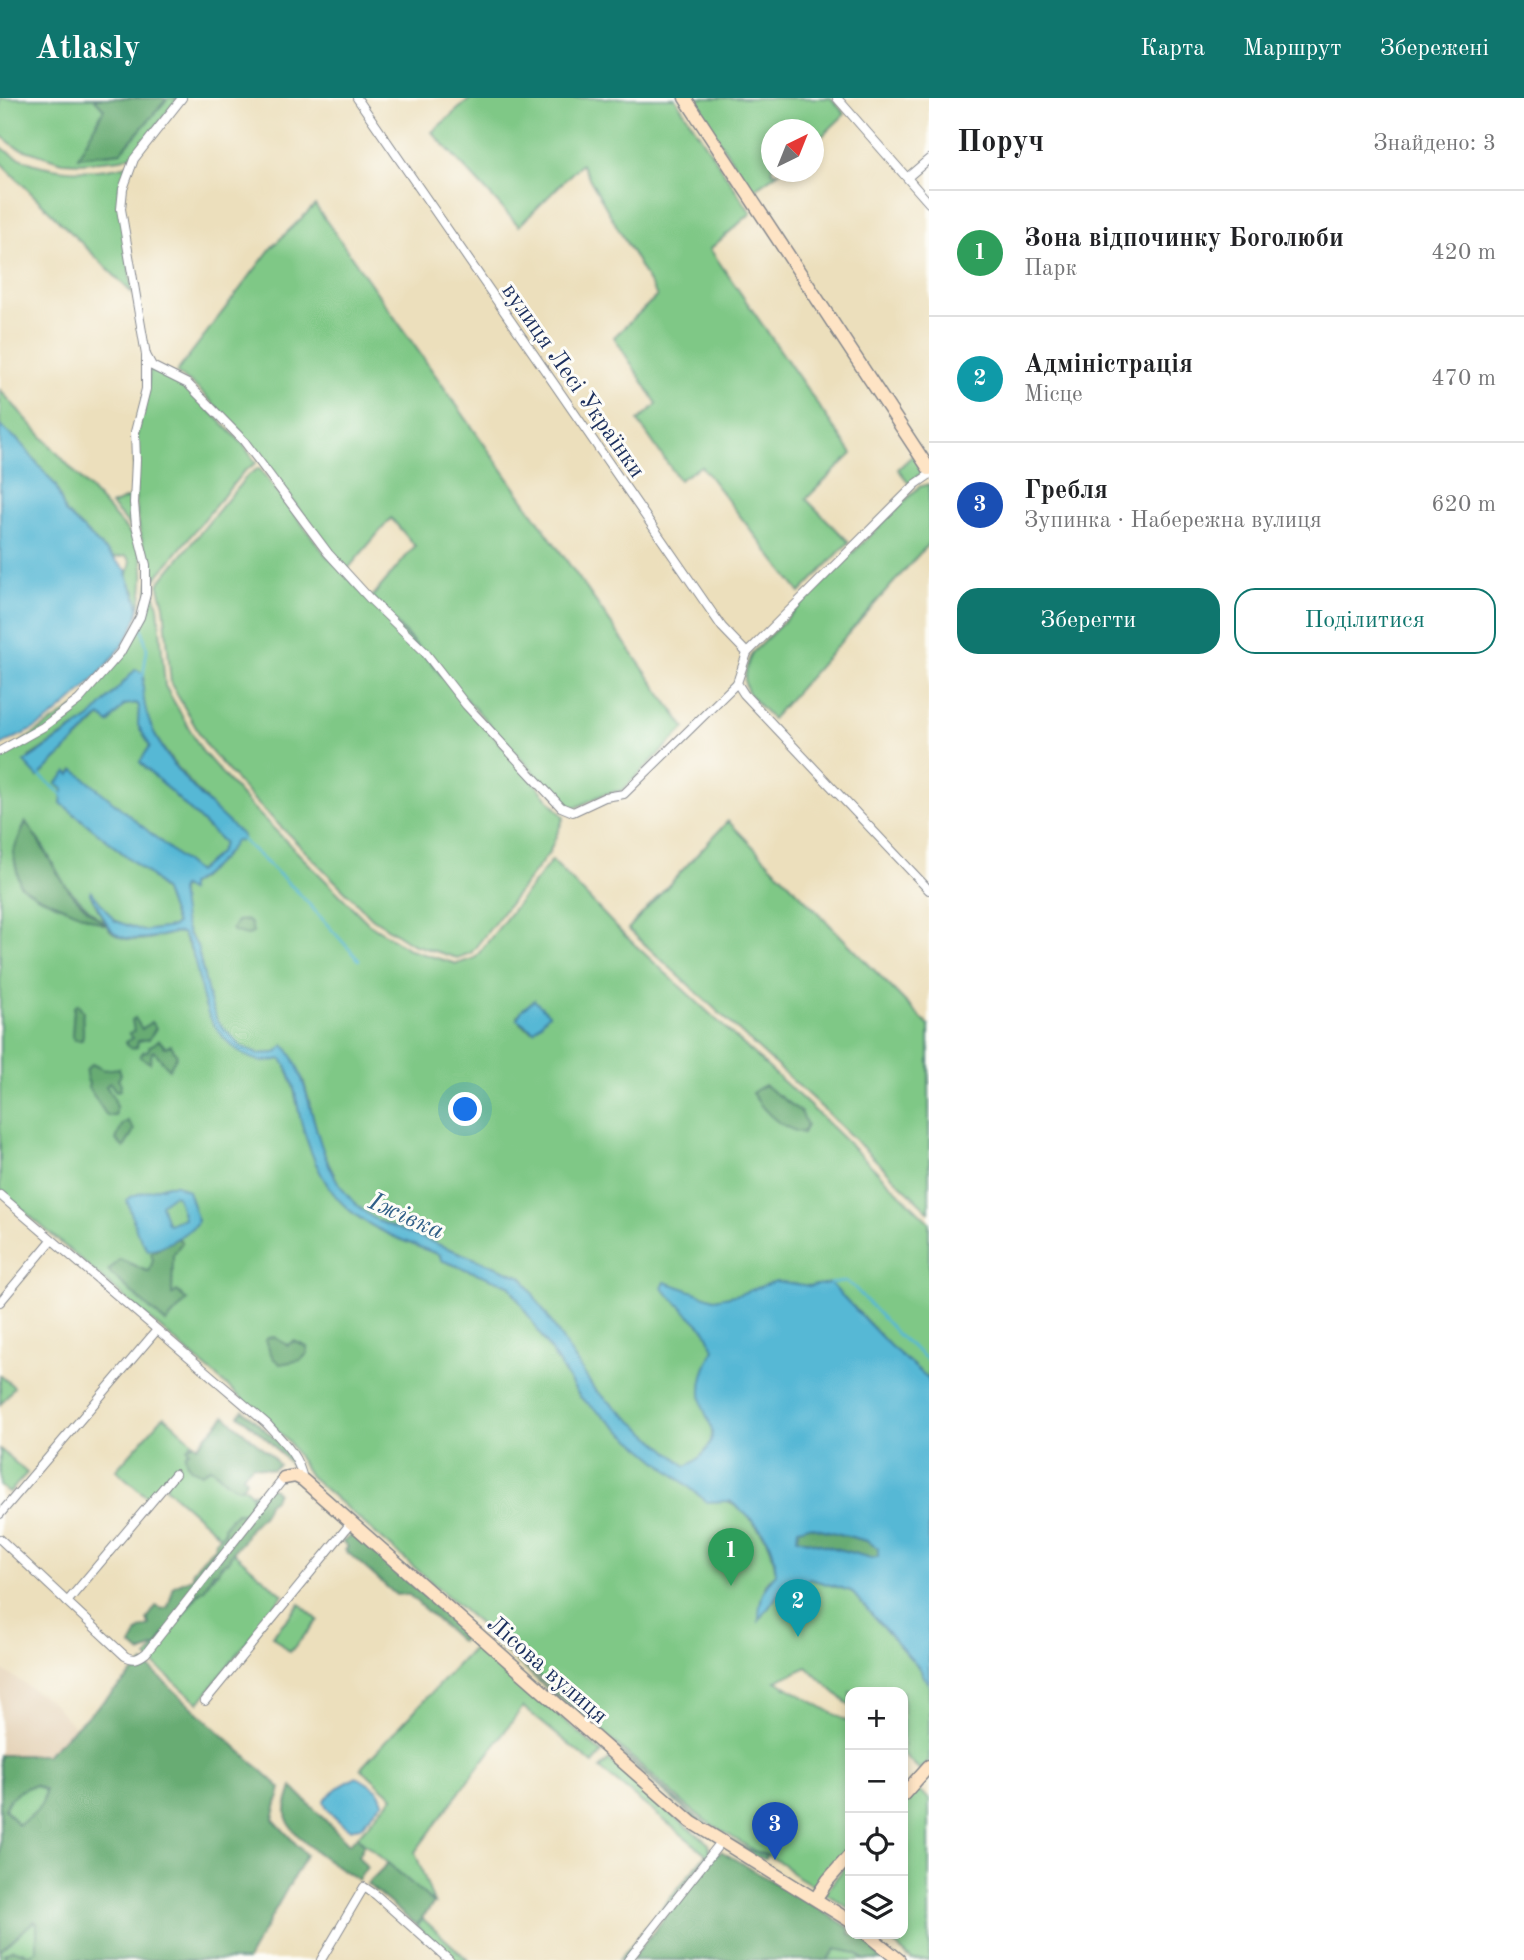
<!DOCTYPE html>
<html lang="uk">
<head>
<meta charset="utf-8">
<style>
	:root { --surface:#fff; --page:#f2f2f2; --text:#202124; --muted:#757577; --line:#e0e0e0; --accent:#0f766e }
	body { margin:0; font-family:"Old Standard TT",serif; background:var(--page); color:var(--text) }
	.controls { position:absolute; right:21px; bottom:21px; display:grid; overflow:hidden; border-radius:14px; box-shadow:0 4px 10px #0003 }
	.controls button { width:63px; height:63px; display:grid; place-items:center; padding:0; border:0; border-bottom:2px solid var(--line); background:var(--surface); color:var(--text); font:35px sans-serif }
	.compass { position:absolute; left:761px; top:21px; width:63px; height:63px; border-radius:50%; background:var(--surface); box-shadow:0 4px 10px #0003; rotate:43deg }
	.you { position:absolute; left:466px; top:1012px; width:24px; height:24px; margin:-18px; border:5px solid #fff; border-radius:50%; background:#1a73e8; box-shadow:0 0 0 10px #1a73e833 }
	.badge { display:grid; place-items:center; width:46px; height:46px; border-radius:50%; background:var(--accent); color:#fff; font-size:23px; font-weight:700 }
	.pin { position:absolute; translate:-50% -58px; filter:drop-shadow(0 2px 4px #0008) }
	.pin::after { content:''; position:absolute; top:37px; width:24px; height:21px; background:inherit; clip-path:polygon(0 0,100% 0,50% 100%) }
	.list { margin:0; padding:0; list-style:none }
	h2 { display:flex; justify-content:space-between; align-items:center; height:91px; margin:0; padding:0 28px; font-size:30px }
	h2 small { font-size:23px; font-weight:400; color:var(--muted) }
	.list li { display:grid; grid-template-columns:46px 1fr auto; gap:21px; align-items:center; box-sizing:border-box; height:126px; padding:0 28px; border-top:2px solid var(--line) }
	.list b { display:block; font-size:26px; white-space:nowrap }
	.list p { margin:0; font-size:23px; white-space:nowrap; color:var(--muted) }
	.list em { font-size:23px; font-style:normal; color:var(--muted) }
	.actions { display:flex; gap:14px; padding:21px 28px }
	.actions a { flex:1; padding:16px 0; border:2px solid var(--accent); border-radius:21px; text-align:center; font-size:24px; color:var(--accent) }
	.actions .main { background:var(--accent); color:#fff }
	.icon { flex:none; width:38px; height:38px; fill:none; stroke:currentColor; stroke-width:2; stroke-linecap:round; stroke-linejoin:round }
	.map { position:relative; flex:none; width:929px; height:1862px; overflow:hidden }
	header { display:flex; align-items:center; gap:42px; box-sizing:border-box; height:98px; padding:0 35px; background:var(--accent); color:#fff }
	header strong { font-size:33px }
	nav { display:flex; gap:38px; margin-inline-start:auto; font-size:24px }
	main { display:flex }
	aside { flex:1; background:var(--surface) }
	.map>svg:first-child { display:block }
</style>
</head>
<body>
<header>
<strong>Atlasly</strong>
<nav><a>Карта</a><a>Маршрут</a><a>Збережені</a></nav>
</header>
<main>
<div class="map">
<svg width="929" height="1862" viewBox="0 0 929 1862">
	<rect width="100%" height="100%" fill="#fdfcf7"/>
	<filter id="ink" filterUnits="userSpaceOnUse"><feTurbulence type="fractalNoise" baseFrequency=".0143" numOctaves="2"/><feDisplacementMap in="SourceGraphic" scale="14" xChannelSelector="R" yChannelSelector="G"/><feConvolveMatrix kernelMatrix="1 2 1 2 8 2 1 2 1" color-interpolation-filters="sRGB"/></filter>
	<filter id="wash" filterUnits="userSpaceOnUse"><feTurbulence type="fractalNoise" baseFrequency=".00686" numOctaves="4" result="noise"/><feDisplacementMap in="SourceGraphic" scale="28" xChannelSelector="R" yChannelSelector="G"/><feGaussianBlur stdDeviation="1.57" result="paint"/><feColorMatrix in="noise" values="0 0 0 0 0 0 0 0 0 0 0 0 0 0 0 0 0 1.4 0 .05"/><feComposite in="paint" operator="in"/></filter>
	<g filter="url(#wash)">
		<rect width="100%" height="100%" fill="#ecdfbc"/>
		<path fill="#e4d1b6" d="M0 1570 53 1605 75 1630 46 1657H0Z"/>
		<g fill="#7fc886" stroke="#4d7c72" stroke-width="2" fill-rule="evenodd">
			<path d="M0 0H94L104 11 79 59 121 54 168 0H178L133 57 121 61 82 65 62 64 16 49 0 37Z"/>
			<path d="M471 0H675L751 115 710 151 852 356 806 401 849 444 800 495 701 368 679 382 638 323 657 306 614 239 657 198 581 66 519 128 432 34Z"/>
			<path d="M691 0H831L845 16 814 46V32H772V74H779L752 93Z"/>
			<path d="M0 48C34 75 88 77 128 67L120 90 132 195 0 64Z"/>
			<path d="M315 107 685 630 623 692 604 696 573 711 563 706 372 499 415 448 391 420 347 472C303 423 269 366 225 318 210 302 195 286 176 275L272 149Z"/>
			<path d="M150 270 186 288 242 345 256 365 243 374 156 480C135 443 131 377 137 335 140 313 149 293 150 270Z"/>
			<path d="M0 292 138 444C146 468 144 494 137 518L136 495 127 481 131 463 126 458 113 460 65 414 56 388 19 343 0 328Z"/>
			<path d="M913 357 923 373 910 386 898 371Z"/>
			<path d="M259 370 326 457 422 555 564 719 549 755 471 855 457 860 412 846 372 820 252 700 207 649 171 586 164 507 158 486 247 378Z"/>
			<path d="M929 386V445L772 621C748 594 736 592 752 555L919 389Z"/>
			<path d="M130 399 134 433 111 407Z"/>
			<path d="M150 481 158 508 165 588 202 653 247 704 368 825 410 852 457 866 475 860 552 762 621 834 810 1008 929 1124V1281L890 1248 853 1208 720 1375 686 1369 594 1291 522 1179 378 1123 357 1111 338 1085 322 1052 303 981 277 955 257 956 240 948 217 923 209 901 197 848 188 835 184 823 179 801 182 789 189 792V788L201 780 228 754C222 739 218 722 210 708 205 699 195 691 189 683 162 652 137 619 144 577L90 620 29 659 38 679 101 618 109 625 124 607 136 605 139 608 138 627 150 648 140 664 224 745 219 755 197 774 74 672 70 678 67 675 61 705 152 779 164 793 176 826 173 829 143 833 115 823 91 793 90 796C98 808 102 825 112 834 128 849 160 839 177 834L182 835 195 861 205 908 231 947 259 962 282 961C294 980 295 1001 301 1022 325 1111 359 1127 440 1157L441 1162 509 1187 580 1299 745 1415C766 1440 772 1443 776 1477L766 1484 760 1522 782 1491 810 1481 851 1493 920 1571 929 1587V1662L920 1672 903 1656V1594H850V1608L807 1569 776 1583 850 1625V1748L817 1790 792 1775 783 1766 767 1757 755 1753 706 1723 687 1708 310 1378 288 1343 268 1323 3 1095 0 1089V658L81 605 123 557 144 520ZM25 725 43 748 65 787 105 827 20 787 13 754ZM534 902 531 932 521 926 517 918Z"/>
			<path d="M728 723 929 928V1114L815 1003 628 831Z"/>
			<path d="M0 1277 14 1289 0 1307Z"/>
			<path d="M164 1318 194 1345 189 1347 188 1356C197 1362 206 1367 215 1372 226 1379 229 1390 245 1390L256 1400 245 1415 232 1419 224 1428V1435L221 1439 166 1390 168 1376 148 1400 116 1372Z"/>
			<path d="M0 1351 27 1375 9 1395 0 1388Z"/>
			<path d="M233 1454 283 1497 199 1605 147 1560Z"/>
			<path d="M300 1506 318 1522 290 1554 272 1538Z"/>
			<path d="M480 1531 691 1715C712 1732 739 1751 766 1758L765 1761 753 1758 698 1724Z"/>
			<path d="M479 1547 602 1655 593 1666 523 1609 415 1754 434 1805 357 1739 393 1699 361 1670 475 1548Z"/>
			<path d="M609 1662 680 1723 709 1746 710 1755 624 1862H619L706 1756 600 1671Z"/>
			<path d="M35 1687 45 1692C44 1710 33 1717 18 1727L5 1711C10 1697 20 1691 35 1687Z"/>
			<path d="M916 1690 929 1701V1862H912L882 1836H903V1705Z"/>
			<path d="M850 1762V1811L825 1795Z"/>
			<path d="M422 1820 468 1862H455L416 1827Z"/>
			<path d="M34 1823 37 1825V1852L30 1857 23 1853 4 1856 7 1862H0V1853Z"/>
			<path d="M836 1851 856 1855 865 1862H827Z"/>
		</g>
		<g fill="#67ac73" stroke="#416e68" stroke-width="2" fill-rule="evenodd">
			<path d="M94 0H164L166 2 121 54 78 59 104 11Z"/>
			<path d="M26 724C40 744 51 765 64 785 75 802 92 816 108 828L37 798 20 787 13 754Z"/>
			<path d="M247 822 251 826 253 834C247 841 242 834 235 834L232 831 237 823Z"/>
			<path d="M78 906 83 913C81 922 85 933 82 942H74L72 938 74 909Z"/>
			<path d="M135 920 142 931 151 924 156 930 149 941 138 943 137 949 132 951 126 947V944L133 940 129 935 134 933 132 922Z"/>
			<path d="M159 942 165 949 171 947 177 957 169 971 154 953 152 954 150 965 140 959 143 954 148 953 149 949Z"/>
			<path d="M92 966 104 972 119 970 121 976 118 982 121 986 120 992 116 993 110 985 106 988C113 999 119 1005 115 1018H107L88 989 89 986C85 977 84 972 92 966Z"/>
			<path d="M764 987 801 1014 807 1027 803 1035C780 1030 764 1014 752 995Z"/>
			<path d="M128 1023 134 1032 124 1050 116 1042 122 1027Z"/>
			<path d="M178 1140 182 1144 173 1157 172 1197 177 1193 187 1202 166 1225 108 1173 120 1161 149 1174 153 1162 151 1155Z"/>
			<path d="M274 1239 288 1247 294 1243 307 1249 308 1255 301 1262 280 1266 273 1260 265 1243 268 1240Z"/>
			<path d="M243 1312 281 1346 295 1367 292 1368 268 1342 239 1317Z"/>
			<path d="M225 1318 271 1357 279 1367 272 1372 253 1367 243 1377 246 1382 242 1390C227 1390 222 1376 210 1370L201 1375C191 1373 186 1367 185 1357L189 1353 187 1350 194 1345 197 1348Z"/>
			<path d="M267 1390H273L277 1394 274 1401 268 1405C266 1418 255 1423 248 1433 244 1439 247 1438 242 1444 237 1451 231 1453 229 1463L221 1467 218 1474 213 1475 204 1492 199 1494 189 1505 179 1523 163 1537 158 1548 140 1555 131 1547C138 1536 137 1530 150 1528L147 1521 156 1508 162 1511 168 1509 174 1488 194 1479 192 1475C200 1461 204 1460 214 1450L216 1442 224 1435V1428L236 1415H245L250 1409 252 1395 260 1393 262 1395Z"/>
			<path d="M808 1428 867 1443 878 1450V1459L871 1460 797 1440 798 1431Z"/>
			<path d="M354 1436 468 1536 461 1544 408 1496 396 1497 345 1452 348 1449 342 1444Z"/>
			<path d="M144 1565 281 1690 273 1721 306 1757 247 1862H7L4 1856 13 1851 30 1857 37 1852V1825L34 1823 0 1853V1657H46ZM35 1687 45 1692C44 1710 33 1718 18 1727L5 1711C10 1697 20 1691 35 1687Z"/>
			<path d="M292 1689 349 1746 357 1739 364 1746 358 1758 367 1769 358 1782C339 1769 289 1741 286 1716 285 1707 290 1697 292 1689Z"/>
			<path d="M721 1753 844 1826 850 1831V1836C866 1836 873 1852 882 1862H865L856 1855 836 1851 827 1862H631L717 1754 719 1756Z"/>
			<path d="M388 1765 434 1805 416 1827 367 1786Z"/>
		</g>
		<g fill="#57b8d5" stroke="#39749a" stroke-width="2" fill-rule="evenodd">
			<path d="M0 328 19 343 56 388 65 414 127 473C127 489 143 500 137 519 125 556 74 603 44 625 30 634 14 640 0 647Z"/>
			<path d="M136 571 144 576C134 642 200 698 243 738L239 744 236 742C224 761 204 778 189 787V793L182 789 180 793 184 823 188 836 197 848 209 901 217 923 240 948 257 956 276 955 284 947C297 961 303 983 308 1001 322 1051 330 1094 378 1123L522 1179 594 1291 686 1368C698 1363 712 1351 712 1335 712 1325 703 1314 702 1304 698 1284 706 1267 714 1251L706 1233 662 1190 665 1184 714 1201 740 1196 776 1183 810 1188 830 1185 890 1248 929 1281V1587L920 1571 851 1493 810 1481 782 1491 759 1523C759 1505 762 1489 776 1476 775 1469 775 1461 773 1454 768 1434 745 1415 730 1403L707 1404 580 1299 509 1187 441 1162 440 1157C358 1126 326 1112 301 1023 296 1001 294 980 282 961 275 962 267 964 260 963 235 957 212 931 205 907 197 883 198 857 182 835 173 833 164 838 155 839 108 848 111 829 90 795L91 793 115 823 143 833 173 829 176 826 164 793 152 779 61 705 63 691 56 686 67 674 70 677 75 672 197 774 219 755 224 745 140 664 150 648 138 627 139 608 136 605 124 607 109 625 100 618 38 679 24 664 90 620ZM809 1428 867 1443 878 1450V1459L871 1460 797 1440 798 1431Z"/>
			<path d="M534 902 549 916 534 933 517 921 522 912Z"/>
			<path d="M168 1087H177L188 1093 198 1123C192 1133 160 1152 148 1152L137 1134 127 1102 132 1098ZM173 1097 177 1098 184 1120 169 1126 167 1125 161 1106Z"/>
			<path d="M357 1679 378 1692 383 1704 360 1729 349 1731C339 1723 327 1715 324 1702L337 1690Z"/>
		</g>
		<g fill="none" stroke-linecap="round" stroke-linejoin="round">
			<g stroke="#57b8d5" stroke-width="2.5">
				<path d="M141 526 147 551 143 578"/>
				<path d="M37 675 64 698"/>
				<path d="M239 739 298 794 359 862"/>
				<path d="M830 1185 845 1184 853 1188 899 1238 929 1263"/>
			</g>
		</g>
	</g>
	<g filter="url(#ink)">
		<g fill="none" stroke-linecap="round" stroke-linejoin="round">
			<defs>
				<g id="street">
					<path d="M357 0 722 529 747 555 737 585 744 596 929 792"/>
					<path d="M837 0 929 105"/>
					<path d="M908 79 929 61"/>
					<path d="M146 257 152 268 188 286 244 343 328 455 370 501 424 553 466 607 561 709 573 714 605 699 624 696 737 585"/>
					<path d="M747 555 916 386 929 377"/>
					<path d="M0 653 43 629 79 602 120 555 140 519 146 496V467L136 427 134 405 136 362 135 334 146 291V257L121 111 123 91 134 61 182 0"/>
					<path d="M0 1097 266 1325C283 1343 299 1358 303 1382"/>
					<path d="M0 1204 52 1142"/>
					<path d="M0 1416 157 1232"/>
					<path d="M0 1441 125 1558C134 1563 138 1561 146 1555L284 1380"/>
					<path d="M67 1504 175 1376"/>
					<path d="M205 1603 351 1425"/>
					<path d="M321 1862 364 1789 376 1797 449 1862"/>
					<path d="M628 1862 721 1744"/>
				</g>
				<g id="secondary">
					<path d="M685 0 929 371"/>
					<path d="M284 1380 295 1378 303 1382 691 1724 850 1823"/>
					<path d="M903 1697 929 1668"/>
					<path d="M816 1800 828 1782 850 1757"/>
					<path d="M867 1836 899 1862"/>
				</g>
			</defs>
			<use href="#street" stroke="#84878d" stroke-width="10"/>
			<use href="#secondary" stroke="#84878d" stroke-width="15"/>
			<use href="#street" stroke="#fff" stroke-width="8"/>
			<use href="#secondary" stroke="#fee4c5" stroke-width="12"/>
		</g>
	</g>
	<g text-anchor="middle" stroke-width="6" stroke-linejoin="round" paint-order="stroke">
		<g font-size="24" fill="#1b2f5e" stroke="#fdfcf7">
			<text transform="translate(574 282) rotate(55)" y="8">вулиця Лесі Українки</text>
			<text transform="translate(548 1571) rotate(41)" y="8">Лісова вулиця</text>
		</g>
		<g font-size="26" font-style="italic" fill="#305f88" stroke="#fdfcf7">
			<text transform="translate(407 1117) rotate(24)" y="9">Іжівка</text>
		</g>
	</g>
</svg>
<div class="controls">
<button>+</button>
<button>−</button>
<button><svg class="icon" aria-label="locate" viewBox="0 0 24 24"><circle cx="12" cy="12" r="6"/><path d="M12 2v4M12 18v4M2 12h4M18 12h4"/></svg></button>
<button><svg class="icon" aria-label="layers" viewBox="0 0 24 24"><path d="M12 4l9 5-9 5-9-5zM3 14l9 5 9-5"/></svg></button>
</div>
<svg class="compass" viewBox="-18 -18 36 36"><path d="M0-13l5 13h-10z" fill="#e53935"/><path d="M0 13l5-13h-10z" fill="#757577"/></svg>
<div class="you"></div>
<div class="pin badge" style="left:731px;top:1488px;background:#2e9e5b">1</div>
<div class="pin badge" style="left:798px;top:1539px;background:#0f9aa8">2</div>
<div class="pin badge" style="left:775px;top:1762px;background:#1a4fb4">3</div>
</div>
<aside>
<h2>Поруч<small>Знайдено: 3</small></h2>
<ul class="list">
<li><span class="badge" style="background:#2e9e5b">1</span><div><b>Зона відпочинку Боголюби</b><p>Парк</p></div><em>420 m</em></li>
<li><span class="badge" style="background:#0f9aa8">2</span><div><b>Адміністрація</b><p>Місце</p></div><em>470 m</em></li>
<li><span class="badge" style="background:#1a4fb4">3</span><div><b>Гребля</b><p>Зупинка · Набережна вулиця</p></div><em>620 m</em></li>
</ul>
<div class="actions"><a class="main">Зберегти</a><a>Поділитися</a></div>
</aside>
</main>
</body>
</html>
